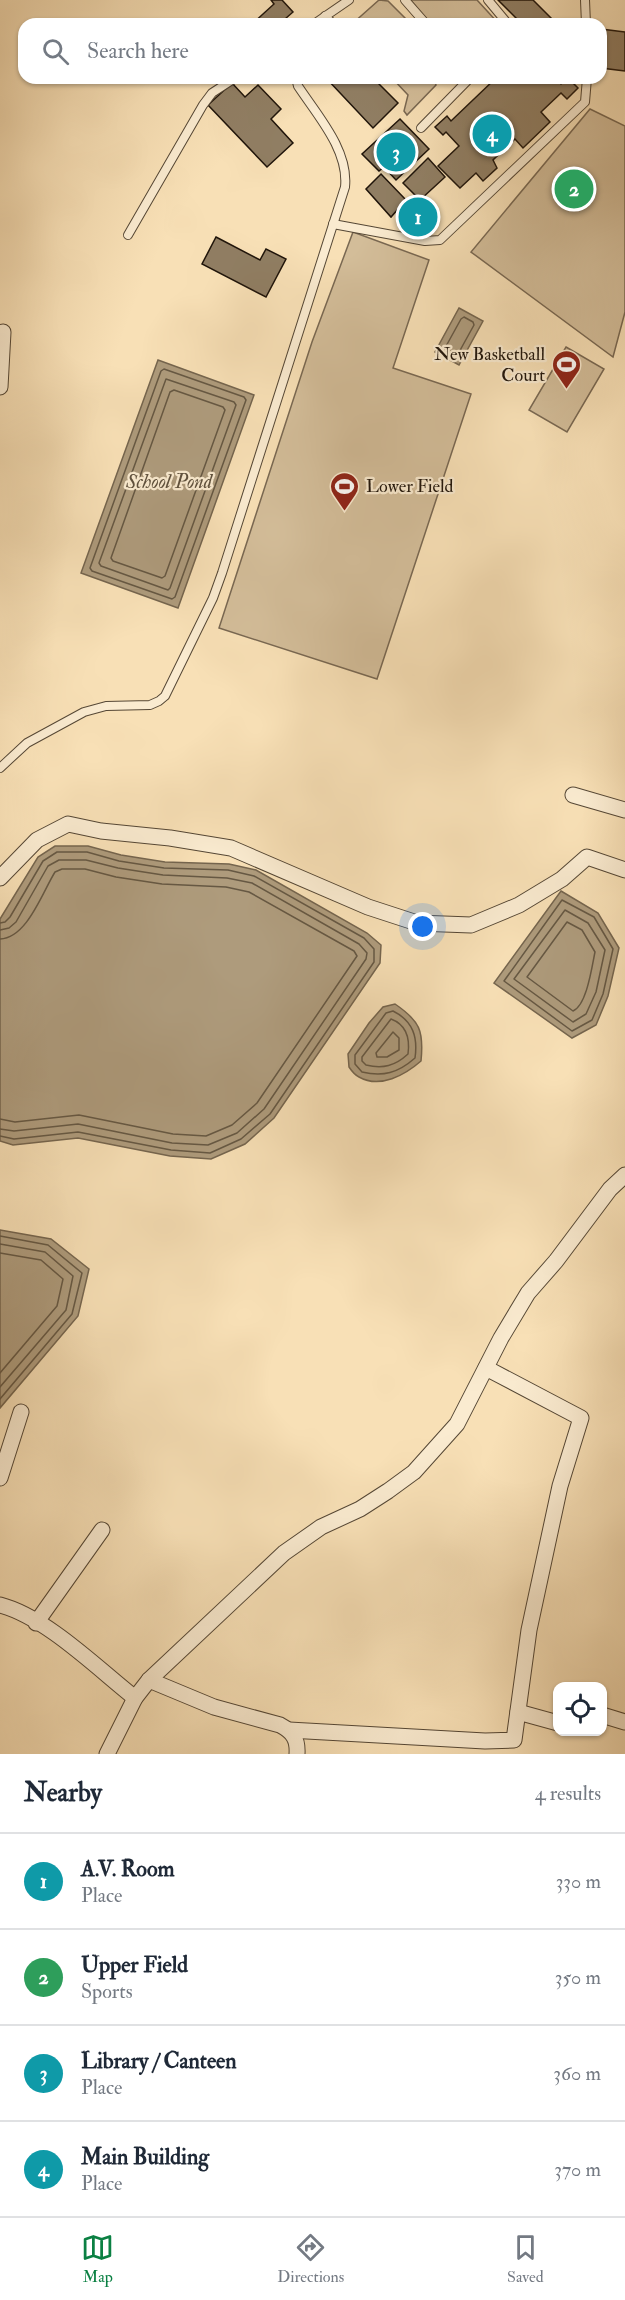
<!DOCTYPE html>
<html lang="en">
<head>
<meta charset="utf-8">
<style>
	:root { --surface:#fff; --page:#f2f2f3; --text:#1f2937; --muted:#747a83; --line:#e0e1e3; --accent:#0b8043 }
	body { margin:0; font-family:"IM FELL Double Pica",serif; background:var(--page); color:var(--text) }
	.controls { position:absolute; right:18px; bottom:18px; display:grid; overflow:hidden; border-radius:12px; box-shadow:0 2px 4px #0004 }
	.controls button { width:54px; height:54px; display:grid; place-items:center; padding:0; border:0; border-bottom:2px solid var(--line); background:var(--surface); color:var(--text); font:30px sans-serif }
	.you { position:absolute; left:423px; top:927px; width:21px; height:21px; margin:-15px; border:4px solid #fff; border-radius:50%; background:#1a73e8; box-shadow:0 0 0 9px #1a73e833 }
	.badge { display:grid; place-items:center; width:39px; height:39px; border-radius:50%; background:var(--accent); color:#fff; font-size:20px; font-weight:700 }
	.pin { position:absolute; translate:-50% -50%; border:3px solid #fff; box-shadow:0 2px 6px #0006 }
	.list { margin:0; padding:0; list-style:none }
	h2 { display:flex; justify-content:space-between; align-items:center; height:78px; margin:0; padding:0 24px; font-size:26px }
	h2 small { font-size:20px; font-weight:400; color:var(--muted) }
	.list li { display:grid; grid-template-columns:39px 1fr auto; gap:18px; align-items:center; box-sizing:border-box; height:96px; padding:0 24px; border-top:2px solid var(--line) }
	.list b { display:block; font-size:22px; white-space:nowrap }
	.list p { margin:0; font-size:20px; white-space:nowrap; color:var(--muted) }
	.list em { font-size:20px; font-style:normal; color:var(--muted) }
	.icon { flex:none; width:33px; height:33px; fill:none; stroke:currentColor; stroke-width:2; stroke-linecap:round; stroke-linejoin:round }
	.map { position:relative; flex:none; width:625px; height:1754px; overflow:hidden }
	.search { position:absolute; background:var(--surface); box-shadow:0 2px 4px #0004; left:18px; right:18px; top:18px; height:66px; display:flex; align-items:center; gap:15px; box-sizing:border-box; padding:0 21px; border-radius:18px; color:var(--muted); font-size:22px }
	.sheet { height:462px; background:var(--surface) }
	nav { display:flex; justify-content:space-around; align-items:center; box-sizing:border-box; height:84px; border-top:2px solid var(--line); background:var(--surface); font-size:16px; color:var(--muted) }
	nav a { display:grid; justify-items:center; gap:3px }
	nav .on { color:var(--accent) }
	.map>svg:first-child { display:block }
</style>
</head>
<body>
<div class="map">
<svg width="625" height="1754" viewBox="0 0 625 1754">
	<rect width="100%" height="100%" fill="#f8e0b6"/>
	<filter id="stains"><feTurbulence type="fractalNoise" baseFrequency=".00333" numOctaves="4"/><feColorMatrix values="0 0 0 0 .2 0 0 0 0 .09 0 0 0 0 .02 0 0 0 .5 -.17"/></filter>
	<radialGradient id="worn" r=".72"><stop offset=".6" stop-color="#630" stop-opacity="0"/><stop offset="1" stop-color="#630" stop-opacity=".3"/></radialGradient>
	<g fill="#d3bd99" stroke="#796852" stroke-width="1.5">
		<path d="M379 0 388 1 411 24H352Z"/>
		<path d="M407 0H477L499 24H432Z"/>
		<path d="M392 78H434L436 85 407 115 404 111 408 95Z"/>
		<path d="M590 109 625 126V312L613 357 471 252Z"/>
		<path d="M353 232 429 260 393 368 471 394 377 679 219 628 312 342Z"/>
		<path d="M566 347 604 369 567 432 529 410Z"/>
	</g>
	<g fill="#ae9b7c" stroke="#75654e" stroke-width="1.5">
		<path d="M459 308 483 321 459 365 435 352Z"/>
		<path d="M158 360 254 395 178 608 81 573Z"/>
		<path d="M55 846H88L121 855 165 862 229 864 256 870 367 933 381 945 380 963 274 1118 245 1144 211 1159 170 1156 78 1138 13 1145 0 1141V919L38 857Z"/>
		<path d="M561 891 598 913 619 948 608 996 596 1025 572 1038 494 983Z"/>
		<path d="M395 1004C420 1021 424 1031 421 1061 405 1075 380 1089 359 1077 355 1075 351 1070 349 1067L348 1054 369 1023 383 1007Z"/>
		<path d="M0 1230 51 1239 89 1269 78 1316 0 1408Z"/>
	</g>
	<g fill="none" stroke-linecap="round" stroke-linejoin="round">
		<g stroke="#665843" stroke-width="1.5">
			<path d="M464 317 473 322 474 325 458 354 455 356 446 351 445 348 461 319Z"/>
			<path d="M164 369 244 397 246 400 175 597 172 599 92 571 90 568 161 371Z"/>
			<path d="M166 379 234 402 236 405 170 588 168 590 101 566 99 563Z"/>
			<path d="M174 390 223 407 225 410 165 576 162 578 113 561 111 558 170 392Z"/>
			<path d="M562 900 594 917 613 949 603 994 592 1020 572 1031 504 981Z"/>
			<path d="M565 910 588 923 605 950 596 992 586 1014 573 1022 514 979Z"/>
			<path d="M567 922 582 930 595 952C592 966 587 1005 573 1011L527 977Z"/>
			<path d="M0 923 5 922 10 917 43 861 57 852H87L119 861 164 868 228 870 254 876 364 938 374 949V962L270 1114 241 1139 210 1153 171 1150 78 1132 14 1139 0 1136"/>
			<path d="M0 930 9 928 16 922 48 866 59 860H86L118 868 163 875 227 878 252 883 359 944 367 953 366 959 264 1109 237 1133 208 1145 172 1143 78 1124 14 1131 0 1129"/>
			<path d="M0 939C27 938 42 893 55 872L62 869H85L116 877 162 884 226 887 249 892 354 951 357 956 257 1103 232 1125 206 1136 173 1134 79 1115 15 1122 0 1119"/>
			<path d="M393 1011C413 1021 418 1037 415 1058 398 1073 383 1077 362 1072L355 1064V1055L386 1013Z"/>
			<path d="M391 1019C407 1025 410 1039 408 1054 395 1066 383 1069 366 1065L362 1061V1057Z"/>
			<path d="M393 1032 399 1038V1050L387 1057H377L376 1053Z"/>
			<path d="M0 1236 48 1245 82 1273 72 1314 0 1399"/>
			<path d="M0 1244 45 1252 73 1276 66 1310 0 1387"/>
			<path d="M0 1253 41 1260 63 1279 57 1306 0 1373"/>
		</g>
	</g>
	<g fill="#907e63" stroke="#1f140a" stroke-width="1.5">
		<path d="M271 0H282L293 12 285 19 289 23 252 24 274 4Z"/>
		<path d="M498 0H533L557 24H522Z"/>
		<path d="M601 29 625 32V71L601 68Z"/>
		<path d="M326 78H373L398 103 373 128Z"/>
		<path d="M496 78H556L561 84 568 78 578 88 567 99 561 93 541 112 550 122 523 148 515 139 493 160 497 168 483 181 476 173 460 188 438 166 459 146 446 132 443 135 435 127 447 116 451 121Z"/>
		<path d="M232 83 245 97 258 85 281 109 271 119 293 143 267 167 208 105Z"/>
		<path d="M400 119 429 149 396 180 384 167 379 171 362 154Z"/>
		<path d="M428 158 445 177 420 200 403 183Z"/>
		<path d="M381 174 406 200 391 217 366 189Z"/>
		<path d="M413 197 438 220 425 232 416 224 410 230 398 221 405 213 402 209Z"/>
		<path d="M216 237 260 260 266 249 286 259 266 297 202 264Z"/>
	</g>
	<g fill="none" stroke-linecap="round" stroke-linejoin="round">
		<defs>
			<g id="lane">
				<path d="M405 0 426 24"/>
				<path d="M488 0 508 24"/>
				<path d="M585 0 586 24"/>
				<path d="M325 16 333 24"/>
				<path d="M314 24 349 0"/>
				<path d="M421 128 470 78"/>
				<path d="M333 224 425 241 440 240 585 102 587 78"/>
				<path d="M128 235 203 105 212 93 235 78"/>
				<path d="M0 768 27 743 84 712 106 706 150 705 159 701 165 696 213 598 222 573 345 187C349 150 317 115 298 86L296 78"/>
			</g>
			<g id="street">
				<path d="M0 387 3 332"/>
				<path d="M573 795 625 810"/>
				<path d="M0 878 37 840 68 824 101 831 170 838 231 848 368 907 417 923 471 925 519 905 562 879 587 857 625 870"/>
				<path d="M0 1478 21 1412"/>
				<path d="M0 1605C46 1617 97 1668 135 1698"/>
				<path d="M36 1623 102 1530"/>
				<path d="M149 1680 214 1707 280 1725C293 1732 298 1739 297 1754"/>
				<path d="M518 1712 558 1723"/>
				<path d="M602 1715 625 1722"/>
				<path d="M289 1730 485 1741 514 1740 529 1630 560 1486 581 1418 486 1368"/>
				<path d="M107 1754 135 1698 149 1680 284 1553 321 1527 360 1509 388 1491 414 1472 457 1424 501 1338 528 1293 556 1261 610 1189 625 1175"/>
			</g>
		</defs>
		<use href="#lane" stroke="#554735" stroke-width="10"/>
		<use href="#street" stroke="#554735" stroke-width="17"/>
		<use href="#lane" stroke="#faebd0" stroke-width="8"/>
		<use href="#street" stroke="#faebd0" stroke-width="15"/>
	</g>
	<defs>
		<symbol id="stadium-pin" viewBox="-11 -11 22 30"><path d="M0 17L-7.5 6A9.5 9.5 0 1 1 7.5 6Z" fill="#8f2418" stroke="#faebd0"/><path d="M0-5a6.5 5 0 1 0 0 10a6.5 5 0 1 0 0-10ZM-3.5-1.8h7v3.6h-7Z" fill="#fff"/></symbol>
	</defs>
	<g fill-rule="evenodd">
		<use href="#stadium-pin" x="550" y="348" width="33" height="45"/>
		<use href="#stadium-pin" x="328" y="470" width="33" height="45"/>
	</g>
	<g text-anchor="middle" stroke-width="4.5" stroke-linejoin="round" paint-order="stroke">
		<g font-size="18" fill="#1f140a" stroke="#faebd0" text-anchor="end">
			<text x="545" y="360">New Basketball<tspan x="545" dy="21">Court</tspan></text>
			<text x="366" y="492" text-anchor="start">Lower Field</text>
		</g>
		<g font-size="20" font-style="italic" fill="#5f513d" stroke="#faebd0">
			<text x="169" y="488">School Pond</text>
		</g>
	</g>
	<rect width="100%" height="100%" filter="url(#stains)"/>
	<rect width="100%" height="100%" fill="url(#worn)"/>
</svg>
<div class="controls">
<button><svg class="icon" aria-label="locate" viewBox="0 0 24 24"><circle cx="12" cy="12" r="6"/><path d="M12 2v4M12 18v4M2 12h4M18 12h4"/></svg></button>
</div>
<div class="you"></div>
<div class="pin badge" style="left:418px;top:217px;background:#0f9aa8">1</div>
<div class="pin badge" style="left:574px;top:189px;background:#2e9e5b">2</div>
<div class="pin badge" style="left:396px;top:152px;background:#0f9aa8">3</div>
<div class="pin badge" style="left:492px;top:134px;background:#0f9aa8">4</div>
<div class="search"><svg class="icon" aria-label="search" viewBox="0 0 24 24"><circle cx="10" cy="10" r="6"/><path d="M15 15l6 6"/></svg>Search here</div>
</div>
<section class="sheet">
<h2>Nearby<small>4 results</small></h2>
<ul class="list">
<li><span class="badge" style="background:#0f9aa8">1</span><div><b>A.V. Room</b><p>Place</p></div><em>330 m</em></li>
<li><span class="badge" style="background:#2e9e5b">2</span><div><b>Upper Field</b><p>Sports</p></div><em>350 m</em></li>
<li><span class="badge" style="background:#0f9aa8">3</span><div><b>Library / Canteen</b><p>Place</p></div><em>360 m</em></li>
<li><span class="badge" style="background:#0f9aa8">4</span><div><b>Main Building</b><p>Place</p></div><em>370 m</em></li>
</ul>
</section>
<nav>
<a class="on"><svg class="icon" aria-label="map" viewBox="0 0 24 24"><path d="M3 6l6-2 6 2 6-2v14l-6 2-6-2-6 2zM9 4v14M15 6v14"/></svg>Map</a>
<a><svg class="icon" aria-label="directions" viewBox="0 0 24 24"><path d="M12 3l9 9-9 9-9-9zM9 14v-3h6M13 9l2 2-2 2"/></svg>Directions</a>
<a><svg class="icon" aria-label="saved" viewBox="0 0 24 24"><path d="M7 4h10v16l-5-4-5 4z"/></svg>Saved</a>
</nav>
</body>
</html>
